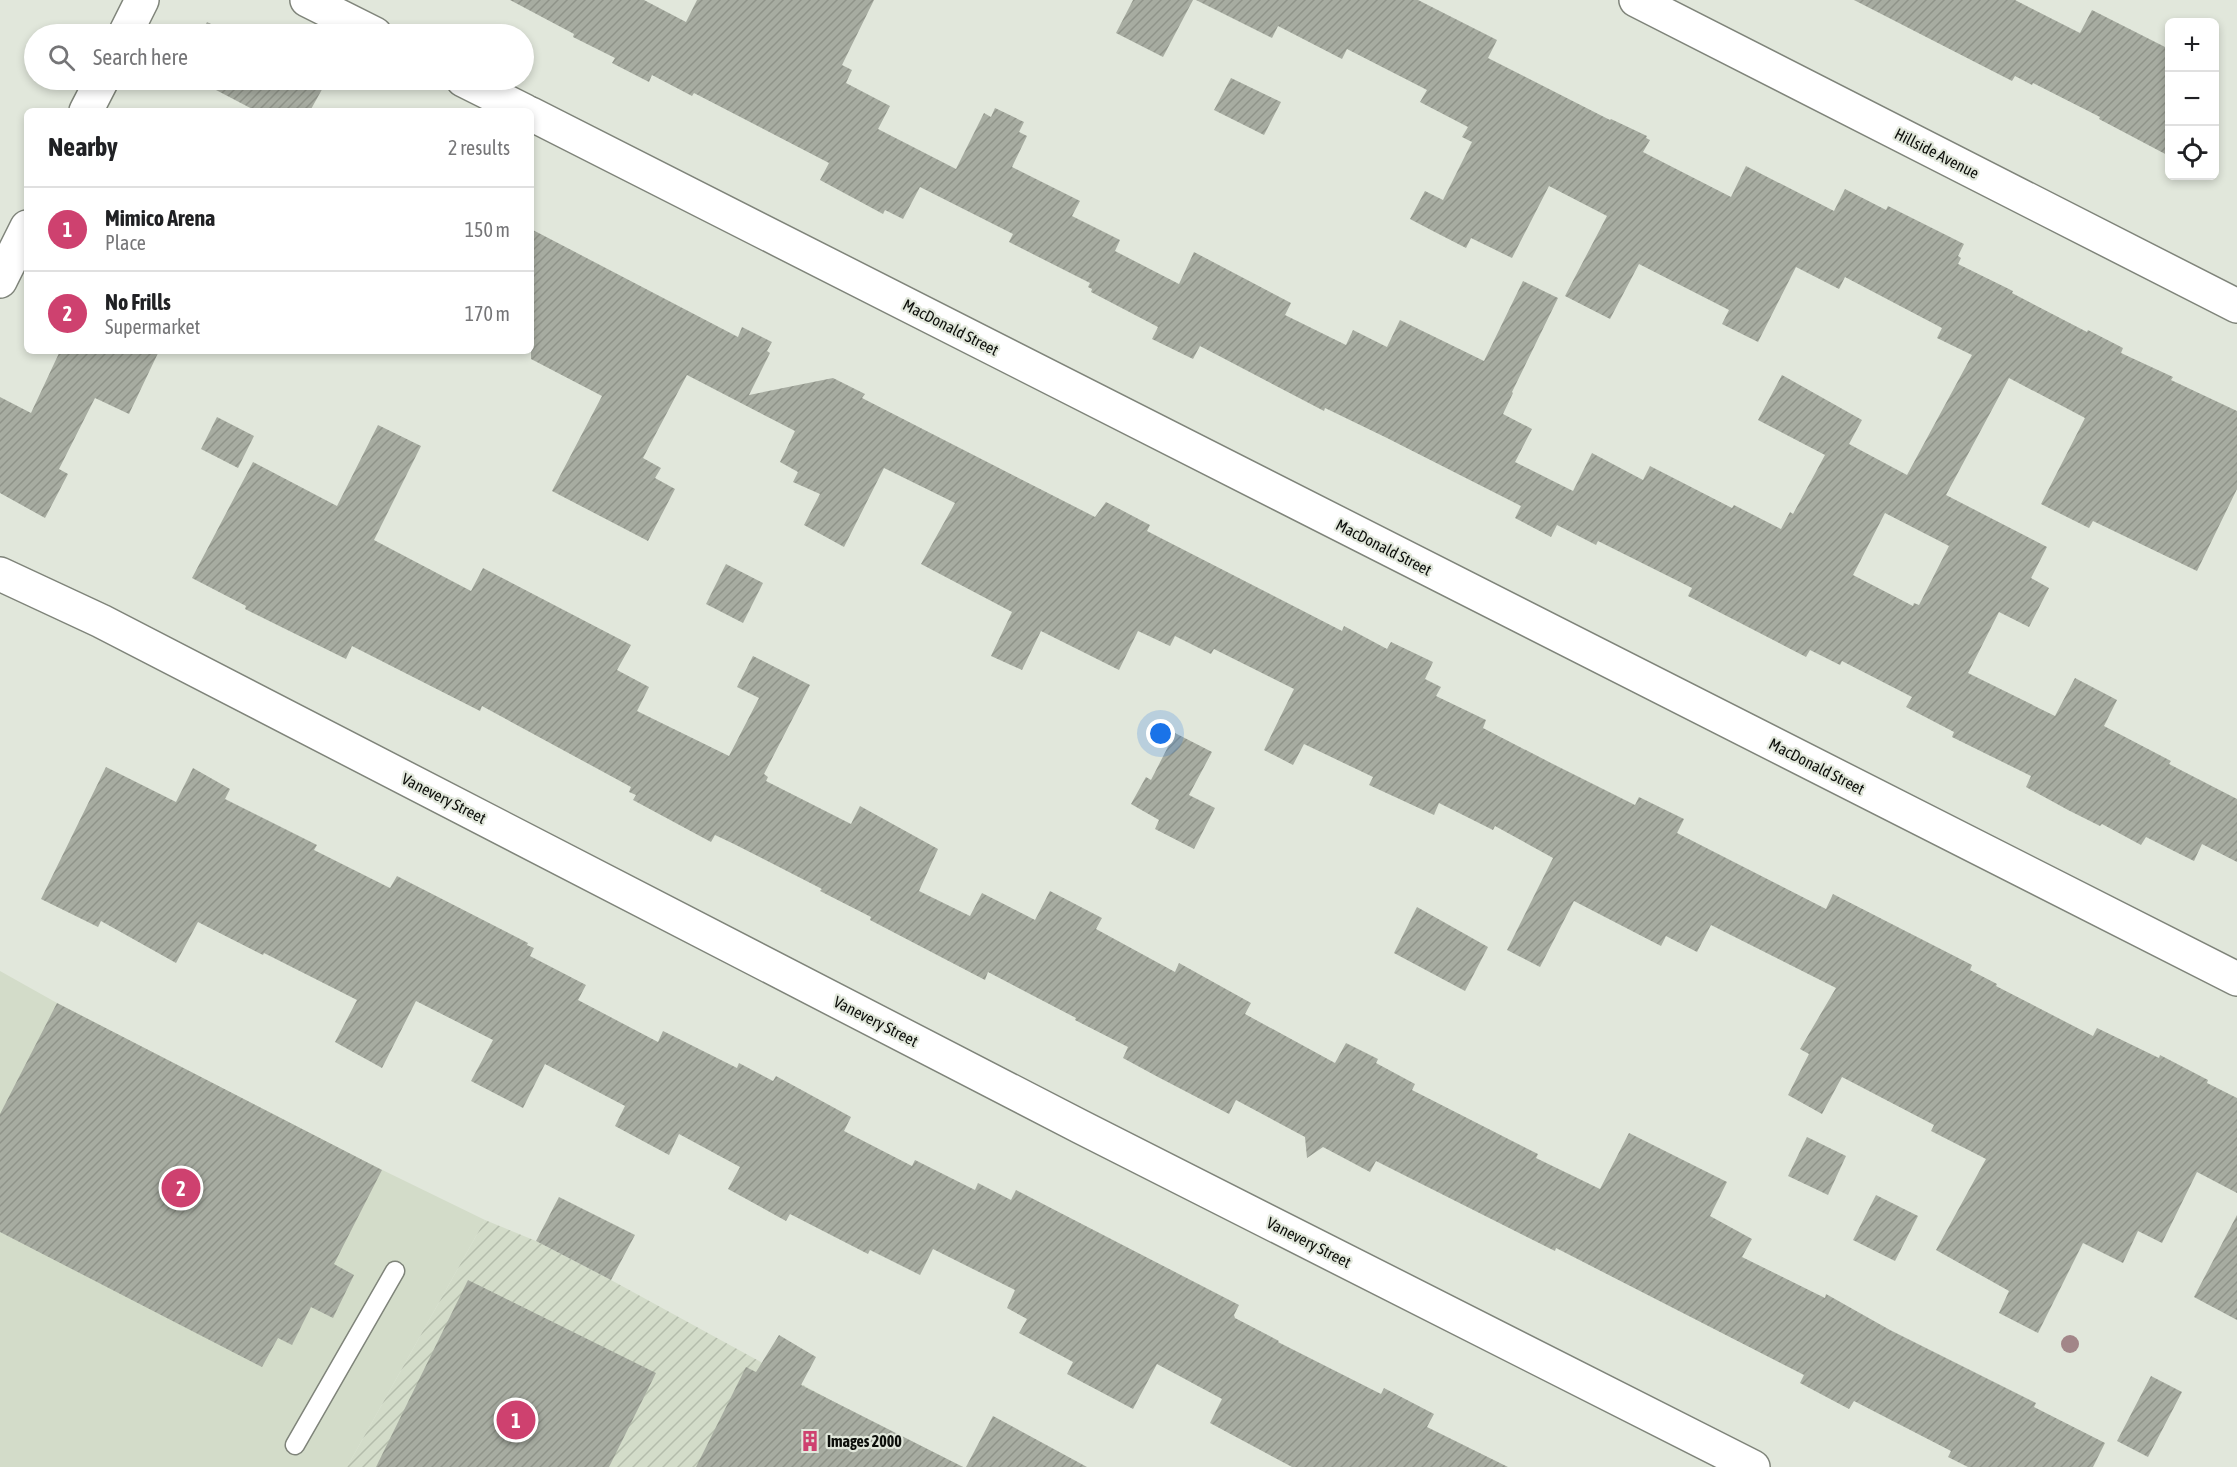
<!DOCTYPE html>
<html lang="en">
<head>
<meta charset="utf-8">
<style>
	:root { --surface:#fff; --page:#f2f2f2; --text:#202124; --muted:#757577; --line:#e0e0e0; --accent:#ce416f }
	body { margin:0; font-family:"Asap Condensed",sans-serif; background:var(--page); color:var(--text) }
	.controls { position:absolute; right:18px; top:18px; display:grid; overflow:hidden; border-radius:9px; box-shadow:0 3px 9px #0003 }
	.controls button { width:54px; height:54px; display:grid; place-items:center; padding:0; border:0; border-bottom:2px solid var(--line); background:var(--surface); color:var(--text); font:30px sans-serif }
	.you { position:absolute; left:1161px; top:734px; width:21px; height:21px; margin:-15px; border:4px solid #fff; border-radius:50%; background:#1a73e8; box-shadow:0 0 0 9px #1a73e833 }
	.badge { display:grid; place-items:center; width:39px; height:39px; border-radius:50%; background:var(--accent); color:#fff; font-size:20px; font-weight:700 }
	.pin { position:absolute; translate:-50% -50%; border:3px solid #fff; box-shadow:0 2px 6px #0006 }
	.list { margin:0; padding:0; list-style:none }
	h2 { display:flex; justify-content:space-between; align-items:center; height:78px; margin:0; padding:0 24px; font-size:26px }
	h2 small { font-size:20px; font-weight:400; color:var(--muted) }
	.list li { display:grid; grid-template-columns:39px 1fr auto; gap:18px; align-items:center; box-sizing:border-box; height:84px; padding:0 24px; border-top:2px solid var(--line) }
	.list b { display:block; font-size:22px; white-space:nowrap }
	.list p { margin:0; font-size:20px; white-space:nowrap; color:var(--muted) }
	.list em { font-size:20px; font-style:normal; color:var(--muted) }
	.icon { flex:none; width:33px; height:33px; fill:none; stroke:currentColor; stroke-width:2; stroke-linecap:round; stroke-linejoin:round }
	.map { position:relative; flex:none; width:2237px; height:1467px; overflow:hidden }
	.search { position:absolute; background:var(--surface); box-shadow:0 3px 9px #0003; left:24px; top:24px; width:510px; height:66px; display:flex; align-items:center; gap:15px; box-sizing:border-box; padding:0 21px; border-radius:33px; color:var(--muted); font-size:22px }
	.panel { position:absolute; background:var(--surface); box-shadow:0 3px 9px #0003; left:24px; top:108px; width:510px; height:246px; border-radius:9px }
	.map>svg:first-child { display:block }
</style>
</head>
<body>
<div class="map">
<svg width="2237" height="1467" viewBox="0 0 2237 1467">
	<defs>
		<pattern id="industrial-furrows" width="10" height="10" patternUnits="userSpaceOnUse" patternTransform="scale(1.5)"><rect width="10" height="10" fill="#d3dcc9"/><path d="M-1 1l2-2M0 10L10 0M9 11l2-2" fill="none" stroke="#b4bcab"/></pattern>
		<pattern id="building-hatch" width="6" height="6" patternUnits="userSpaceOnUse" patternTransform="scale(1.5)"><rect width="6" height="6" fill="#a7aca1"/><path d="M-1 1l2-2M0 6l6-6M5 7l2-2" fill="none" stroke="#8f9389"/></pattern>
	</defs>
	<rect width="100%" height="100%" fill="#e1e7db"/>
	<path fill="#d3dcc9" d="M0 971 57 1003 366 1162 485 1220 347 1467H0Z"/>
	<path fill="url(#industrial-furrows)" d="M485 1220 536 1241 611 1280 845 1408 963 1467H347Z"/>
	<g fill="url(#building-hatch)" fill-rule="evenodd">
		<path d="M510 0H644L686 22 697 0H874L842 65 852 70 846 83 890 106 878 129 956 169 984 113 991 117 995 108 1024 122 1019 132 1027 136 1012 167 1080 201 1072 216 1120 240 1115 251 1179 284 1194 252 1291 303 1285 315 1346 345 1353 330 1387 347 1400 320 1484 361 1523 281 1558 298 1512 392 1513 393 1503 414 1532 429 1515 462 1573 491 1592 453 1643 480 1650 466 1732 508 1734 505 1781 529 1790 512 1793 514 1825 455 1758 420 1782 375 1862 420 1849 444 1907 475 1972 355 1937 338 1942 328 1845 277 1839 289 1796 267 1758 342 1722 324 1729 310 1639 264 1610 319 1565 296 1607 216 1549 186 1512 258 1471 238 1466 248 1429 229 1410 219 1425 191 1443 200 1472 142 1462 137 1468 127 1420 102 1427 90 1347 49 1342 59 1278 26 1272 38 1196 0H1418L1497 40 1488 58 1610 120 1611 119 1647 136 1646 138 1650 140 1643 152 1731 197 1746 166 1834 211 1845 189 1886 210 1888 206 1964 244 1958 256 1961 258 1958 264 2013 291 2012 293 2087 332 2088 330 2123 348 2121 353 2173 377 2171 380 2237 411V489L2197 571 2093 521 2089 528 2041 504 2085 418 2009 378 1946 495 2047 547 2031 578 2049 588 2029 627 1999 612 1968 673 2055 716 2075 678 2117 700 2104 726 2171 761 2169 764 2237 799V862L2202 844 2194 861 2146 837 2141 845 2102 824 2100 826 2068 810 2026 787 2031 776 1952 737 1954 732 1906 707 1912 697 1842 661 1840 665 1810 650 1806 657 1688 596 1692 588 1598 541 1596 545 1557 525 1551 537 1515 518 1521 506 1387 438 1325 408 1324 411 1200 346 1193 359 1152 339 1158 327 1091 292 1092 289 1088 287 1090 283 1009 242 1013 234 920 187 903 219 885 210 883 214 820 180 829 163 694 93 692 96 652 75 649 82 612 63 615 58 573 37 574 34ZM1885 513 1949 546 1919 605 1914 603 1913 606 1853 575Z"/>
		<path d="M1133 0H1193L1163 57 1116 33Z"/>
		<path d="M1854 0H2015L2080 33 2092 10 2169 49V156L2099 119 2100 117 2033 83 2032 85 2015 76 2012 81Z"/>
		<path d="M207 22 231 34H201Z"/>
		<path d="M1231 78 1281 102 1264 135 1214 110Z"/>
		<path d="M197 80H316L325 84 310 111H256Z"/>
		<path d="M531 229 738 337 742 327 772 342 767 351 770 353 749 395 833 378 865 394 862 398 1095 517 1106 502 1150 525 1147 531 1342 631 1344 626 1387 649 1391 642 1433 662 1425 679 1441 687 1436 696 1486 720 1483 728 1551 763 1635 805 1639 797 1684 819 1677 833 1826 909 1833 894 1972 965 1970 970 1997 984 1996 986 2093 1036 2097 1028 2159 1058 2160 1055 2208 1080 2207 1083 2237 1098V1193L2197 1172 2162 1243 2138 1231 2123 1263 2083 1243 2038 1333 1999 1313 2009 1291 1936 1250 1986 1159 1931 1131 1934 1125 1842 1077 1822 1114 1788 1095 1809 1054 1800 1049 1836 988 1711 925 1697 952 1666 936 1661 946 1574 901 1540 967 1507 950 1553 858 1495 826 1493 830 1439 803 1434 815 1369 785 1373 777 1304 744 1293 765 1264 750 1294 689 1214 649 1211 654 1175 636 1170 646 1138 631 1119 670 1041 631 1022 670 991 656 1012 612 921 564 955 503 884 468 844 547 804 525 820 494 793 482 798 472 780 462 795 431 687 375 643 458 661 468 655 478 675 489 648 541 552 491 602 396 531 359Z"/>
		<path d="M60 351H159L129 414 95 398 59 469 68 474 45 518 0 493V397L31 413Z"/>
		<path d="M217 417 254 436 238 468 201 449Z"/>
		<path d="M378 425 421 446 374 540 471 591 483 568 631 645 617 670 649 687 637 711 729 756 759 698 737 687 753 656 810 685 764 774 768 777 766 781 851 824 860 806 938 849 919 891 970 916 982 893 1035 920 1050 891 1102 918 1096 929 1175 972 1179 963 1251 1003 1245 1014 1335 1063 1346 1043 1378 1059 1376 1063 1415 1084 1412 1090 1538 1154 1536 1158 1600 1189 1629 1133 1727 1182 1710 1216 1752 1239 1742 1257 1825 1298 1826 1294 1890 1330 2036 1403 2034 1407 2105 1443 2093 1467H1968L1948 1457 1951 1451 1854 1401 1849 1409 1800 1383 1804 1375 1556 1248 1555 1251 1376 1161 1370 1172 1323 1147 1307 1158 1305 1137 1236 1100 1229 1114 1158 1077 1123 1058 1128 1047 1075 1020 1076 1018 988 972 985 980 870 920 871 917 820 891 822 889 734 844 715 835 711 842 633 800 636 795 629 792 631 787 482 706 480 711 352 646 346 659 245 609 246 606 192 578 253 462 337 506Z"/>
		<path d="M726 564 763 583 743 623 706 604Z"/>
		<path d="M1175 733 1212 752 1189 795 1215 808 1194 849 1155 829 1159 820 1131 804 1146 777 1151 780Z"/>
		<path d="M106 767 176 802 193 768 230 789 225 799 317 845 314 850 390 888 397 876 528 943 527 945 534 948 530 956 586 985 578 1000 658 1042 663 1031 737 1068 739 1063 773 1081 776 1076 851 1117 844 1131 912 1166 915 1160 975 1190 978 1183 1011 1200 1016 1190 1239 1305 1234 1315 1235 1318 1279 1341 1278 1342 1381 1394 1384 1388 1434 1414 1427 1427 1508 1467H1292L1210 1423 1222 1399 1157 1364 1133 1409 1067 1374 1073 1362 1019 1333 1027 1319 1007 1308 1015 1290 933 1249 920 1275 870 1250 868 1254 790 1214 786 1221 728 1189 740 1167 679 1134 669 1155 615 1126 625 1106 545 1064 523 1108 471 1081 493 1040 416 1001 382 1068 335 1042 357 1000 264 953 263 955 198 922 176 963 101 921 98 927 41 899Z"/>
		<path d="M1417 907 1488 947 1465 991 1394 953Z"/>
		<path d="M57 1003 382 1170 334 1264 354 1275 333 1318 311 1307 292 1345 278 1338 262 1367 0 1232V1114Z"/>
		<path d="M1807 1137 1846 1156 1828 1195 1788 1176Z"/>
		<path d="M1876 1195 1918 1216 1895 1261 1853 1240Z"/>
		<path d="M559 1197 635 1235 611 1280 536 1241Z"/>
		<path d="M2237 1215V1320L2194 1297Z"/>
		<path d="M468 1280 656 1373 609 1467H376Z"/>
		<path d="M779 1335 816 1357 801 1385 963 1467H696L746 1367 756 1372Z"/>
		<path d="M2151 1376 2182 1392 2148 1457 2117 1441Z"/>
		<path d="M993 1416 1087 1467H966Z"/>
	</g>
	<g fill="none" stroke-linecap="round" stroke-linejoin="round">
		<defs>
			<path id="lane" d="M295 1445 395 1271"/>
			<g id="street">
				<path d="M307 0 375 34"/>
				<path d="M1636 0 2237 306"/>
				<path d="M463 80 525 111"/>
				<path d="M531 114 2237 979"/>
				<path d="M0 574 101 621 1081 1127 1753 1467"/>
			</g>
			<g id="secondary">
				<path d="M125 34 142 0"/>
				<path d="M86 111 102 80"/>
				<path d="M0 281 27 227"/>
			</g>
		</defs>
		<use href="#lane" stroke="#7f847a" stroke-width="21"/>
		<use href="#street" stroke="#7f847a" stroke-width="36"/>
		<use href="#secondary" stroke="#7f847a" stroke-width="36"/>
		<use href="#lane" stroke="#fff" stroke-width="18"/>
		<use href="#street" stroke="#fff" stroke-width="33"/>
		<use href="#secondary" stroke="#fff" stroke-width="33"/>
	</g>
	<circle fill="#a28688" cx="2070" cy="1344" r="9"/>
	<defs>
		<symbol id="building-bare" viewBox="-9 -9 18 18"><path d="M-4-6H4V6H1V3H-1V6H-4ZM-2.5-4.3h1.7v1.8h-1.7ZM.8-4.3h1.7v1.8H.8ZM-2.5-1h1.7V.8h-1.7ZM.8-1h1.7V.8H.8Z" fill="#ce416f" stroke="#e1e7db" stroke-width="2.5" paint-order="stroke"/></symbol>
	</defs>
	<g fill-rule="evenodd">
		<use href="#building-bare" x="795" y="1426" width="30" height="30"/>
	</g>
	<g text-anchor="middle" stroke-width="4.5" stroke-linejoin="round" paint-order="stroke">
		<g font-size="16" fill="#0d0f0b" stroke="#e1e7db">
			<text transform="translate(1937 153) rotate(27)" y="6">Hillside Avenue</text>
			<text transform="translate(951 327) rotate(27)" y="6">MacDonald Street</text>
			<text transform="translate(1384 547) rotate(27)" y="6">MacDonald Street</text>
			<text transform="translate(1817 766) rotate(27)" y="6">MacDonald Street</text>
			<text transform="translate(444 798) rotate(27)" y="6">Vanevery Street</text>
			<text transform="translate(876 1021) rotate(27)" y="6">Vanevery Street</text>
			<text transform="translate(1309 1242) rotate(27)" y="6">Vanevery Street</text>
		</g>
		<g font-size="16" font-weight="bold" fill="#0d0f0b" stroke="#e1e7db" text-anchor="start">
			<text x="827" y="1447">Images 2000</text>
		</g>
	</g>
</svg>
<div class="controls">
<button>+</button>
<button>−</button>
<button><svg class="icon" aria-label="locate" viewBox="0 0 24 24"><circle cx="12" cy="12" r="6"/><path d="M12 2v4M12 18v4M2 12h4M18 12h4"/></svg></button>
</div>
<div class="you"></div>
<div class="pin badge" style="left:516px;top:1420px">1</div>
<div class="pin badge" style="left:181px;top:1188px">2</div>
<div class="search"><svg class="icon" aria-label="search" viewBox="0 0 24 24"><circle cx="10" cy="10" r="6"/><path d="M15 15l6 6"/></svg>Search here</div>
<section class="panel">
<h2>Nearby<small>2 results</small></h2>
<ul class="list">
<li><span class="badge">1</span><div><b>Mimico Arena</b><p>Place</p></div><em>150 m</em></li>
<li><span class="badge">2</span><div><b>No Frills</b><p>Supermarket</p></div><em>170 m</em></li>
</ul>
</section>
</div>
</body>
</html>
